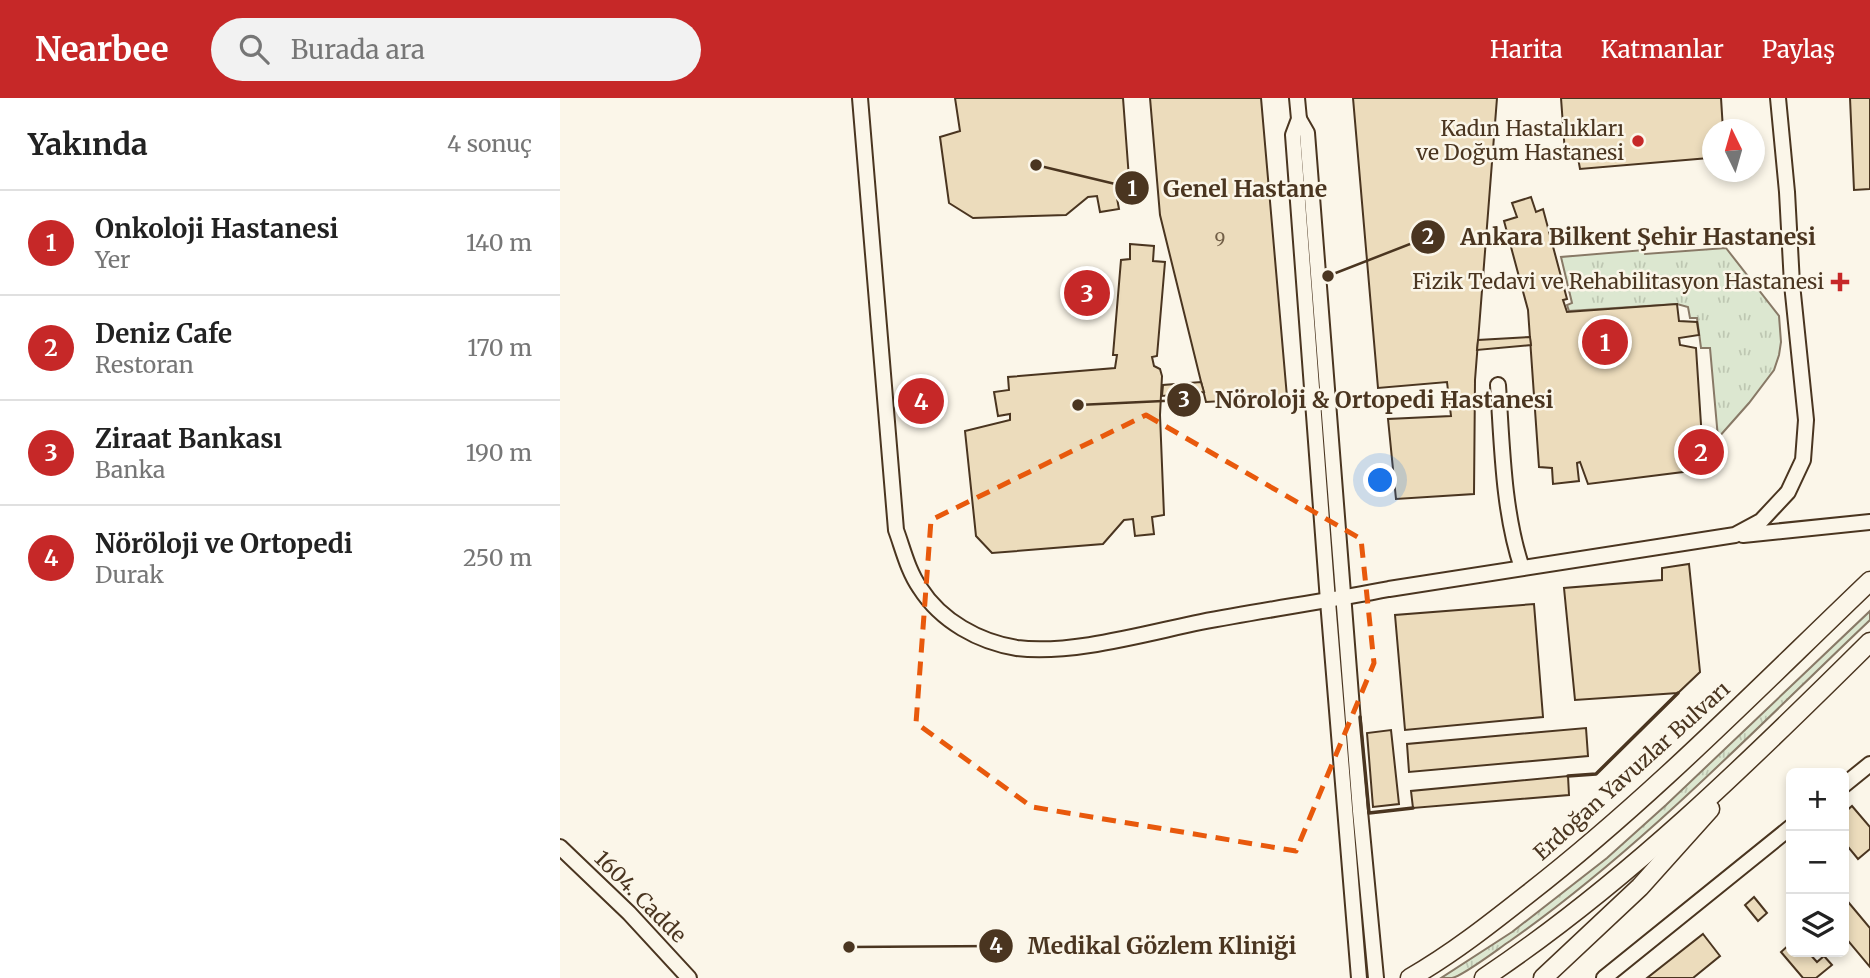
<!DOCTYPE html>
<html lang="tr">
<head>
<meta charset="utf-8">
<style>
	:root { --surface:#fff; --page:#f2f2f2; --text:#222; --muted:#767676; --line:#e0e0e0; --accent:#c62828 }
	body { margin:0; font-family:Merriweather,serif; background:var(--page); color:var(--text) }
	.controls { position:absolute; right:21px; bottom:21px; display:grid; overflow:hidden; border-radius:10px; box-shadow:0 4px 10px #0003 }
	.controls button { width:63px; height:63px; display:grid; place-items:center; padding:0; border:0; border-bottom:2px solid var(--line); background:var(--surface); color:var(--text); font:35px sans-serif }
	.compass { position:absolute; left:1142px; top:21px; width:63px; height:63px; border-radius:50%; background:var(--surface); box-shadow:0 4px 10px #0003; rotate:355deg }
	.you { position:absolute; left:821px; top:383px; width:24px; height:24px; margin:-18px; border:5px solid #fff; border-radius:50%; background:#1a73e8; box-shadow:0 0 0 10px #1a73e833 }
	.badge { display:grid; place-items:center; width:46px; height:46px; border-radius:50%; background:var(--accent); color:#fff; font-size:23px; font-weight:700 }
	.pin { position:absolute; translate:-50% -50%; border:4px solid #fff; box-shadow:0 2px 7px #0006 }
	.list { margin:0; padding:0; list-style:none }
	h2 { display:flex; justify-content:space-between; align-items:center; height:91px; margin:0; padding:0 28px; font-size:30px }
	h2 small { font-size:23px; font-weight:400; color:var(--muted) }
	.list li { display:grid; grid-template-columns:46px 1fr auto; gap:21px; align-items:center; box-sizing:border-box; height:105px; padding:0 28px; border-top:2px solid var(--line) }
	.list b { display:block; font-size:26px; white-space:nowrap }
	.list p { margin:0; font-size:23px; white-space:nowrap; color:var(--muted) }
	.list em { font-size:23px; font-style:normal; color:var(--muted) }
	.icon { flex:none; width:38px; height:38px; fill:none; stroke:currentColor; stroke-width:2; stroke-linecap:round; stroke-linejoin:round }
	.map { position:relative; flex:none; width:1310px; height:880px; overflow:hidden }
	header { display:flex; align-items:center; gap:42px; box-sizing:border-box; height:98px; padding:0 35px; background:var(--accent); color:#fff }
	header strong { font-size:33px }
	nav { display:flex; gap:38px; margin-inline-start:auto; font-size:24px }
	.search { width:490px; height:63px; background:var(--page); display:flex; align-items:center; gap:18px; box-sizing:border-box; padding:0 24px; border-radius:38px; color:var(--muted); font-size:26px }
	main { display:flex }
	aside { flex:1; background:var(--surface) }
	.map>svg:first-child { display:block }
</style>
</head>
<body>
<header>
<strong>Nearbee</strong>
<div class="search"><svg class="icon" aria-label="search" viewBox="0 0 24 24"><circle cx="10" cy="10" r="6"/><path d="M15 15l6 6"/></svg>Burada ara</div>
<nav><a>Harita</a><a>Katmanlar</a><a>Paylaş</a></nav>
</header>
<main>
<aside>
<h2>Yakında<small>4 sonuç</small></h2>
<ul class="list">
<li><span class="badge">1</span><div><b>Onkoloji Hastanesi</b><p>Yer</p></div><em>140 m</em></li>
<li><span class="badge">2</span><div><b>Deniz Cafe</b><p>Restoran</p></div><em>170 m</em></li>
<li><span class="badge">3</span><div><b>Ziraat Bankası</b><p>Banka</p></div><em>190 m</em></li>
<li><span class="badge">4</span><div><b>Nöröloji ve Ortopedi</b><p>Durak</p></div><em>250 m</em></li>
</ul>
</aside>
<div class="map">
<svg width="1310" height="880" viewBox="0 0 1310 880">
	<defs>
		<pattern id="grass-tufts" width="24" height="20" patternUnits="userSpaceOnUse" patternTransform="scale(1.75)"><rect width="24" height="20" fill="#dce7d0"/><path d="M3 7l-1-3M5 7V3M7 7l1-3M15 17l-1-3M17 17v-4M19 17l1-3" fill="none" stroke="#bec7b2"/></pattern>
	</defs>
	<rect width="100%" height="100%" fill="#fbf6e9"/>
	<g fill="url(#grass-tufts)" stroke="#887966" stroke-width="2">
		<path d="M1166 150 1219 218 1221 244 1219 257 1214 272 1189 305 1158 340 1150 250H1141L1137 220H1130L1128 209 1117 206 1009 213 1007 207 1012 205 1001 159 1084 152 1085 156Z"/>
		<path d="M1310 513V522C1193 633 1082 750 950 843 938 851 903 878 892 880 888 880 885 880 881 880L952 834 1047 760 1106 707Z"/>
	</g>
	<g fill="#ecdcbc" stroke="#4a3520" stroke-width="2">
		<path d="M395 0H563L570 94 556 95 559 111 540 114 537 98 528 99 506 117 413 120 389 105 380 39 400 33Z"/>
		<path d="M590 0H701L727 299 646 304 600 117Z"/>
		<path d="M793 0H937L915 282 914 396 836 401 828 321 891 318 887 284 818 290Z"/>
		<path d="M1001 0H1161L1163 32H1153V55L1149 60 1020 71 1017 54 1005 55Z"/>
		<path d="M1290 0H1310V91L1294 92Z"/>
		<path d="M971 99 976 114 983 111 1007 201 1003 202 1007 214 1117 206 1119 223 1137 224 1139 237 1119 240 1120 247 1136 250 1143 357 1131 373 1028 386 1020 364 1017 365 1019 383 993 386 992 370 979 369 968 212 944 123 957 119 952 105Z"/>
		<path d="M570 146 594 148 593 163 605 164 597 258 592 259 594 268 600 271 602 278 600 317 604 417 592 419 594 436 575 438 573 421 564 422 543 446 432 455 416 438 405 333 450 322V316L438 318 434 294 449 292 448 279 555 270 557 257H553L561 162 570 161Z"/>
		<path d="M970 239 971 247 917 252 918 242Z"/>
		<path d="M641 284 644 294 602 298 603 287Z"/>
		<path d="M1129 466 1140 574 1118 595 1015 602 1004 490 1102 482V470Z"/>
		<path d="M974 506 983 619 845 632 835 517Z"/>
		<path d="M1026 630 1028 658 849 674 847 646Z"/>
		<path d="M831 632 839 706 813 709 807 635Z"/>
		<path d="M1008 678 1009 697 853 710 851 693Z"/>
		<path d="M1292 708 1310 729V751L1298 761 1284 744V715Z"/>
		<path d="M1194 799 1207 815 1198 823 1185 807Z"/>
		<path d="M1284 799 1310 830V869L1284 838Z"/>
		<path d="M1143 836 1160 858 1133 880H1087Z"/>
		<path d="M1231 845V854H1248L1257 864 1264 858 1272 867 1256 880H1243L1221 854Z"/>
	</g>
	<g fill="none" stroke-linecap="round" stroke-linejoin="round">
		<defs>
			<g id="minor">
				<path d="M300 0 336 432C343 451 348 473 360 490 381 523 419 544 457 550 511 557 587 535 641 524 704 512 767 503 829 491L1175 437 1201 423 1228 394 1243 362 1246 322 1232 186 1227 94 1218 0"/>
				<path d="M737 0 739 21 733 37 768 503 799 880"/>
				<path d="M739 21 747 35 800 713 816 880"/>
				<path d="M938 287C942 346 943 414 962 470"/>
				<path d="M1183 437 1310 424"/>
				<path d="M1284 687 1310 666"/>
				<path d="M0 749 69 815 129 880"/>
				<path d="M1044 880 1231 729"/>
			</g>
			<g id="major">
				<path d="M850 880C892 856 930 826 968 796 1090 701 1198 590 1310 483"/>
				<path d="M924 880C1066 785 1189 664 1310 544"/>
				<path d="M983 880 1080 789 1150 711"/>
			</g>
		</defs>
		<use href="#minor" stroke="#4a3520" stroke-width="18"/>
		<use href="#major" stroke="#4a3520" stroke-width="21"/>
		<use href="#minor" stroke="#fbf6e9" stroke-width="14"/>
		<use href="#major" stroke="#fbf6e9" stroke-width="18"/>
		<g stroke="#4a3520" stroke-width="3.5">
			<path d="M800 619 809 715 853 710"/>
			<path d="M1008 678 1036 676 1118 595"/>
		</g>
	</g>
	<path fill="none" stroke="#e8590c" stroke-width="5" stroke-dasharray="14 9" stroke-linejoin="round" d="M586 317 801 441 814 565 736 753 472 709 356 625 371 422Z"/>
	<g fill="#c62828" stroke="#fbf6e9" stroke-width="2.5">
		<circle cx="1078" cy="43" r="7"/>
		<path d="M1276.5 173.5h7v7h7v7h-7v7h-7v-7h-7v-7h7z"/>
	</g>
	<g text-anchor="middle" stroke-width="5" stroke-linejoin="round" paint-order="stroke">
		<g font-size="18" fill="#725f47">
			<text x="660" y="147">9</text>
		</g>
		<g font-size="21" fill="#4a3520" stroke="#fbf6e9" text-anchor="end">
			<text x="1064" y="38">Kadın Hastalıkları<tspan x="1064" dy="24">ve Doğum Hastanesi</tspan></text>
			<text x="1264" y="191">Fizik Tedavi ve Rehabilitasyon Hastanesi</text>
		</g>
		<g font-size="21" fill="#4a3520" stroke="#fbf6e9">
			<text transform="translate(1072 673) rotate(-42)" y="7">Erdoğan Yavuzlar Bulvarı</text>
			<text transform="translate(80 799) rotate(45)" y="7">1604. Cadde</text>
		</g>
	</g>
	<path fill="none" stroke="#4a3520" stroke-width="2.5" d="M476 67L572 90M768 178L868 139M518 307L624 302M289 849L436 848"/>
	<g fill="#4a3520" stroke="#fbf6e9" stroke-width="2.5">
		<circle cx="476" cy="67" r="7"/>
		<circle cx="768" cy="178" r="7"/>
		<circle cx="518" cy="307" r="7"/>
		<circle cx="289" cy="849" r="7"/>
		<circle cx="572" cy="90" r="18"/>
		<circle cx="868" cy="139" r="18"/>
		<circle cx="624" cy="302" r="18"/>
		<circle cx="436" cy="848" r="18"/>
	</g>
	<g font-size="21" text-anchor="middle" font-weight="bold" fill="#fff">
		<text x="572" y="98">1</text>
		<text x="868" y="146">2</text>
		<text x="624" y="309">3</text>
		<text x="436" y="855">4</text>
	</g>
	<g font-size="23" text-anchor="middle" font-weight="bold" fill="#4a3520" stroke="#fbf6e9" stroke-width="5" stroke-linejoin="round" paint-order="stroke">
		<text x="685" y="99">Genel Hastane</text>
		<text x="1078" y="147">Ankara Bilkent Şehir Hastanesi</text>
		<text x="824" y="310">Nöroloji &amp; Ortopedi Hastanesi</text>
		<text x="602" y="856">Medikal Gözlem Kliniği</text>
	</g>
</svg>
<div class="controls">
<button>+</button>
<button>−</button>
<button><svg class="icon" aria-label="layers" viewBox="0 0 24 24"><path d="M12 4l9 5-9 5-9-5zM3 14l9 5 9-5"/></svg></button>
</div>
<svg class="compass" viewBox="-18 -18 36 36"><path d="M0-13l5 13h-10z" fill="#e53935"/><path d="M0 13l5-13h-10z" fill="#767676"/></svg>
<div class="you"></div>
<div class="pin badge" style="left:1045px;top:244px">1</div>
<div class="pin badge" style="left:1141px;top:354px">2</div>
<div class="pin badge" style="left:527px;top:195px">3</div>
<div class="pin badge" style="left:361px;top:303px">4</div>
</div>
</main>
</body>
</html>
